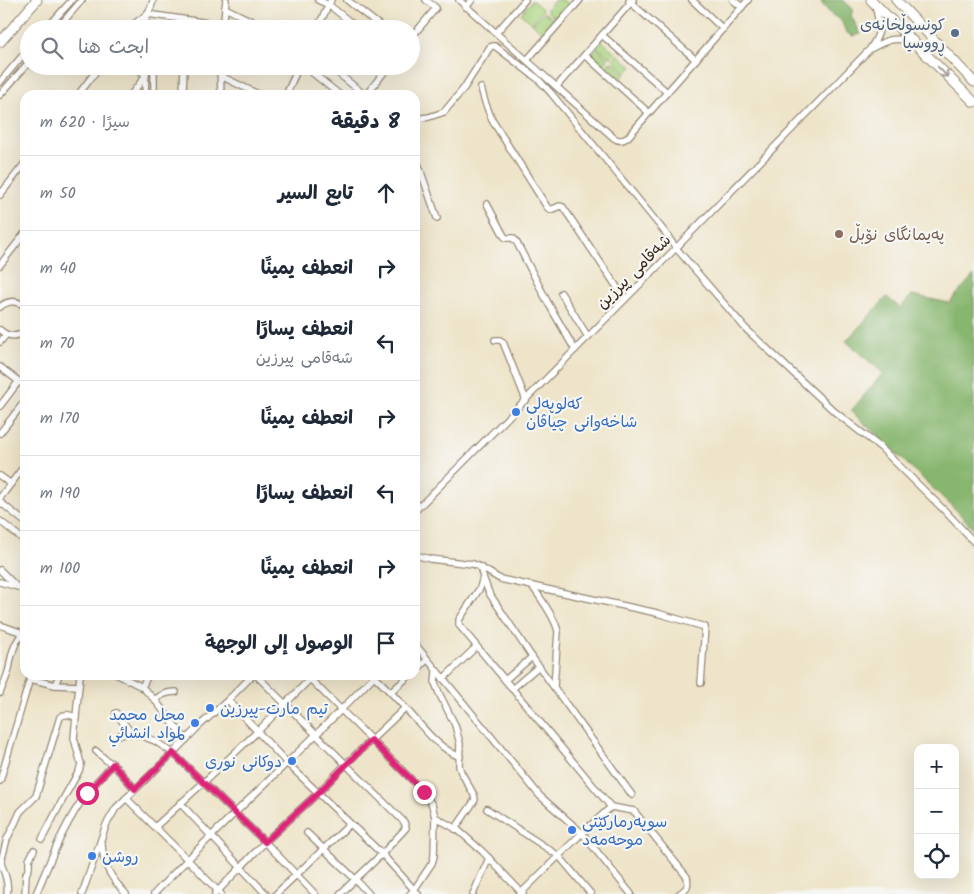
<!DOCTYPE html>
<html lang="ar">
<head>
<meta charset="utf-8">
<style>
	:root { --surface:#fff; --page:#f2f2f3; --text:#1f2937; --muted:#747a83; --line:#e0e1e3 }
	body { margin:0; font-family:Kalam,"Playpen Sans Arabic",sans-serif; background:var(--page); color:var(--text); direction:rtl }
	.controls { position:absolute; right:15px; bottom:15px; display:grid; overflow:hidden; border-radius:10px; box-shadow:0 5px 20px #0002 }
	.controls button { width:45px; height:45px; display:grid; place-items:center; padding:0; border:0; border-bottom:1px solid var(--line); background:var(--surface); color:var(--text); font:25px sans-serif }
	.stop { position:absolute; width:15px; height:15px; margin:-11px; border:4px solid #db2777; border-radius:50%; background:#fff }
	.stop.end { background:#db2777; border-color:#fff; box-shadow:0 1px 5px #0008 }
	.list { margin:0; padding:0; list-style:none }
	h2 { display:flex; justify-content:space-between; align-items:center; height:65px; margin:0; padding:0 20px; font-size:21px }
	h2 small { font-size:16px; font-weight:400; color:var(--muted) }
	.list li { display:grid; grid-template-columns:32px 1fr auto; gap:15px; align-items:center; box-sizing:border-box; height:75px; padding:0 20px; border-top:1px solid var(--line) }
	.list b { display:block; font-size:19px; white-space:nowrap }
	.list p { margin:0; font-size:16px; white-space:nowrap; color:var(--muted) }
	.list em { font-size:16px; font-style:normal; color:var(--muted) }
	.icon { flex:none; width:28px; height:28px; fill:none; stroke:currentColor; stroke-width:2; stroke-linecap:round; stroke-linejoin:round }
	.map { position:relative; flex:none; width:974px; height:894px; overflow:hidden; direction:ltr }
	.search { position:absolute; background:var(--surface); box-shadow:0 5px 20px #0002; left:20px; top:20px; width:400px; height:55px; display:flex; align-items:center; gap:12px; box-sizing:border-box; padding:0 18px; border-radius:28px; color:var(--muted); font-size:19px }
	.panel { position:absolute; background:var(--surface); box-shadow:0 5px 20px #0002; left:20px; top:90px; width:400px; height:590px; border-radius:15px; direction:rtl }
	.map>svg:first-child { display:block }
</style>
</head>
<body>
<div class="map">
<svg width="974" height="894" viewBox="0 0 974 894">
	<rect width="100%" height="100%" fill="#f6f6f2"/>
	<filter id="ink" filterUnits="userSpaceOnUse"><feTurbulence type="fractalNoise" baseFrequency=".02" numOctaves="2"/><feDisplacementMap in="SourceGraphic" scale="10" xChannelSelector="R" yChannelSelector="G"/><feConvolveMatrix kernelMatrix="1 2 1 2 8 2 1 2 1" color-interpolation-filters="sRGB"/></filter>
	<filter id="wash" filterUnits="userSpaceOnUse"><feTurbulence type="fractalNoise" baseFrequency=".0096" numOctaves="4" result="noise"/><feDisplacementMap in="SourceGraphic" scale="20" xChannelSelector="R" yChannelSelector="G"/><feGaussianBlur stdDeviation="1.12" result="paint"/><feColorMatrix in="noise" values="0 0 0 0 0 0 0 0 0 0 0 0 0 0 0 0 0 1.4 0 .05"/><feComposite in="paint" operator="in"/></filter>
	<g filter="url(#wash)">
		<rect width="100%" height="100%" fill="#eee4c9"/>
		<g fill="#aad480" stroke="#727f4f">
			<path d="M532 0 542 9V11L532 23 521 14Z"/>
			<path d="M555 0H563L569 5 556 19 547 11V9Z"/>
			<path d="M544 12 555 21 544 34 533 24Z"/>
			<path d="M602 41 616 53 612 57H609L597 47Z"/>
			<path d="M596 48 608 59 604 65 591 54Z"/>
			<path d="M618 54 632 67 626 73 614 61V58Z"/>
			<path d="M612 62 625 74 620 80 606 67 609 63Z"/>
		</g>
		<g fill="#87b66e" stroke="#617046">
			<path d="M822 0H843L853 9 851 16 861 34 853 36 846 32 841 20 832 15 822 4Z"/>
			<path d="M974 275V529L956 510 851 411 883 373 846 341 887 297 900 308 912 295 949 303Z"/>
		</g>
	</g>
	<g filter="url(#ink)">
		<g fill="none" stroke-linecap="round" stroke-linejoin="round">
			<defs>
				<g id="minor">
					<path d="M318 0 329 5 359 29"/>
					<path d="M347 0 384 29"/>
					<path d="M459 0 614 138C618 141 622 141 627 138L748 0"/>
					<path d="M692 0 723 29"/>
					<path d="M733 0 742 7"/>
					<path d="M629 1 696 60"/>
					<path d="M466 7 472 0"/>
					<path d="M225 8 268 29"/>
					<path d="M147 14 223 25 231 29"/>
					<path d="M223 28 226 0"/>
					<path d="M46 29 72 0"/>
					<path d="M57 29 82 0"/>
					<path d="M129 29C140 16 149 19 153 0"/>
					<path d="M146 29V15"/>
					<path d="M317 29 331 0"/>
					<path d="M496 33 525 0"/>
					<path d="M602 35 667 92"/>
					<path d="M411 38 436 8 426 0"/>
					<path d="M872 48C887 40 893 37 910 41"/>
					<path d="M585 55 649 113"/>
					<path d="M527 60 580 0"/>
					<path d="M154 66V95"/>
					<path d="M220 66 221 95"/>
					<path d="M304 66 340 95"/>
					<path d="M329 66 365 95"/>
					<path d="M221 76 260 95"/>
					<path d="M0 82 29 48"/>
					<path d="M557 86 633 0"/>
					<path d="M481 88 485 102 492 120 547 207 550 210 560 206 563 207 625 299"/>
					<path d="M0 95 29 62"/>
					<path d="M78 95 100 66"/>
					<path d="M131 95 146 75 134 66"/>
					<path d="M145 95 146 66"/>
					<path d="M183 95 184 66"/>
					<path d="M286 95 299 66"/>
					<path d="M366 95 389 66"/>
					<path d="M415 119 429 117 444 112 464 88 490 47 493 46H495L538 79 551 93 664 231 676 248 746 329 835 412 880 447 945 511 974 542"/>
					<path d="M415 155 437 218"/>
					<path d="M0 195 25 163"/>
					<path d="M487 204 504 236 506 238H513L517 243 547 301 575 350"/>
					<path d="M0 265 25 233"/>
					<path d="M561 293 588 337"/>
					<path d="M0 307C8 300 16 300 25 306"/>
					<path d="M0 330C8 337 17 338 25 331"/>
					<path d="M495 340H500L503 342 526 400"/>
					<path d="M0 342 6 335"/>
					<path d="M0 367 25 386"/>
					<path d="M0 406 19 381"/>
					<path d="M0 433 25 401"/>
					<path d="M0 476 11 484"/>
					<path d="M0 498 25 465"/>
					<path d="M0 502 25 522"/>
					<path d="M415 511 676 248 870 49C883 29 880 27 875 5"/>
					<path d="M0 521 25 541"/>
					<path d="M415 555 430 559 473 564 480 567 483 577 480 588 459 620V625L611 807 634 811 687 877C689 887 687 888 679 894"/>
					<path d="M480 567 500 579 532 586C540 597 556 619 558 632L554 686"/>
					<path d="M0 570 16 586"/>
					<path d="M483 577 489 593 532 657 632 795"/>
					<path d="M0 582 25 589"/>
					<path d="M532 586 657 613 705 627 701 683"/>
					<path d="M0 625 20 632 25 636"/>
					<path d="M415 644 540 796 582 833 631 894"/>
					<path d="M415 671 427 660"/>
					<path d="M436 671 435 683 439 693 455 725 460 744 459 766 461 772 474 795 475 800 455 829"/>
					<path d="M118 675 142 687 155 700 186 740"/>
					<path d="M256 675 404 822 406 828 382 854 340 894"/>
					<path d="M306 675 424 792 432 805 435 817 434 856 432 863 414 890 410 894"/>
					<path d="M373 675C388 689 402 704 416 720 429 735 441 749 460 757"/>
					<path d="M30 679 55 685 79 686"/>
					<path d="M443 679 476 647"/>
					<path d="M505 680 532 657"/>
					<path d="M55 685 59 675"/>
					<path d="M142 687 148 675"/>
					<path d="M512 689 539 666"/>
					<path d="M391 692 410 675"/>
					<path d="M0 693C3 685 7 677 9 669 11 659 12 648 19 638L25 637"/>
					<path d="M155 700C161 694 167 692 176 692"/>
					<path d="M228 700 287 763 382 854 418 894"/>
					<path d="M116 713 131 733"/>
					<path d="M119 735 131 733 140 735 155 741 173 753 265 842 315 894"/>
					<path d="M96 751 106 760 113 764 135 789"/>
					<path d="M0 781 31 675"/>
					<path d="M126 798 187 859 221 894"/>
					<path d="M180 803 266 894"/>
					<path d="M487 809 559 856 591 894"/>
					<path d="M435 817 458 830 483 852 523 894"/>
					<path d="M155 827 203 783 258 731 314 675"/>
					<path d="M307 833 355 879 369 894"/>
					<path d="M42 839 62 801 79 771 81 764 74 738 80 675"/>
					<path d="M102 844C103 866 111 878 126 894"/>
					<path d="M0 861C4 871 9 883 7 894"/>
					<path d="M1 862 7 839 16 821 20 812 36 796 60 717C65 713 70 715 76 717"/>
					<path d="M25 894 26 874 29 868V860L34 850"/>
					<path d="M36 894C51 859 64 824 87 793 95 783 104 774 113 764"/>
					<path d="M82 894 106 825 116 808 173 753 198 727 228 700 253 675"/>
					<path d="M154 894C225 819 303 751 374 676"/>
					<path d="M215 894 265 842 318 793 346 764 405 708"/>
					<path d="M276 894 350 824"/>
					<path d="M473 894 489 858"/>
					<path d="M520 894 582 833 611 807"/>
				</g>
				<g id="highway">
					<path d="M871 0 974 102"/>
					<path d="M896 0 974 82"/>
					<path d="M0 42 37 0"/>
				</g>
			</defs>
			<use href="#minor" stroke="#948774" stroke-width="8"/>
			<use href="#highway" stroke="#948774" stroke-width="11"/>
			<use href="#minor" stroke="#fff" stroke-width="5.5"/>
			<use href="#highway" stroke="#fff" stroke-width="9"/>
		</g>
		<defs><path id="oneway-shaft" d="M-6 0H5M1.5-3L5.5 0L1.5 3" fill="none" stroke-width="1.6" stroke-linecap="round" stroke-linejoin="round" transform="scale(1.25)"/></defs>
		<use stroke="#a79f9a" href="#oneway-shaft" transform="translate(943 72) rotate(45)"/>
	</g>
	<g fill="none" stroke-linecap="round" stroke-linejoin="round" filter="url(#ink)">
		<path stroke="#db2777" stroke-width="6" d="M87 793 113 764 135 789 173 753 265 842 318 793 371 740 424 792"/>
	</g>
	<circle fill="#5c6f8a" stroke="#f6f6f2" stroke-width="2" cx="955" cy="33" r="5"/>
	<circle fill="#8d6e63" stroke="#f6f6f2" stroke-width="2" cx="839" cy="234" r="5"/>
	<g fill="#3f7fe0" stroke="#f6f6f2" stroke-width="2">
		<circle cx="516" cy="412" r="5"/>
		<circle cx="210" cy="708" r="5"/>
		<circle cx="195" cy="723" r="5"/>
		<circle cx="292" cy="761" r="5"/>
		<circle cx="572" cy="830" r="5"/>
		<circle cx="92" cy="856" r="5"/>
	</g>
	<g text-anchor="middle" stroke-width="4.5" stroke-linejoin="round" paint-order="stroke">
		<g font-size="16" fill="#4e5e75" stroke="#f6f6f2" text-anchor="end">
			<text x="945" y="30">کونسوڵخانەی<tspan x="945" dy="18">ڕووسیا</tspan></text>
		</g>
		<g font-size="16" fill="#785e54" stroke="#f6f6f2" text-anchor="start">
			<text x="849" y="240">پەیمانگای نۆبڵ</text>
		</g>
		<g font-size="16" fill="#3b2a1e" stroke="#f6f6f2">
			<text transform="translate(633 271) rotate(-45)" y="6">شەقامی پیرزین</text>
		</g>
		<g font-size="16" fill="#366cbe" stroke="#f6f6f2" text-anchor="start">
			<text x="526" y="409">کەلوپەلی<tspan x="526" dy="18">شاخەوانی چیاڤان</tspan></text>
			<text x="220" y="714">تیم مارت-پیرزین</text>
			<text x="185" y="720" text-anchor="end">محل محمد<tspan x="185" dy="18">لمواد انشائي</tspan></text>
			<text x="282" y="767" text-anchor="end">دوکانی نوری</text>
			<text x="582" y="827">سوپەرمارکێتی<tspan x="582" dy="18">موحەمەد</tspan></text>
			<text x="102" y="862">روشن</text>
		</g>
	</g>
</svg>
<div class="controls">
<button>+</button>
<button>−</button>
<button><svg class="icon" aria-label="locate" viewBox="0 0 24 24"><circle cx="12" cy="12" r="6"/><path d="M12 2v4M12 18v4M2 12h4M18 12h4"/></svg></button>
</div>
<div class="stop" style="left:87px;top:793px"></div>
<div class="stop end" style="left:424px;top:792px"></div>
<div class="search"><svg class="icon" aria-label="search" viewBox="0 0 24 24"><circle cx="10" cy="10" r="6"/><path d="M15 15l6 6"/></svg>ابحث هنا</div>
<section class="panel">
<h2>8 دقيقة<small>سيرًا · 620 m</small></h2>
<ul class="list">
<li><svg class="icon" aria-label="ahead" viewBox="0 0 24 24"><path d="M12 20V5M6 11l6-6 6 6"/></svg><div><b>تابع السير</b></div><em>50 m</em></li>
<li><svg class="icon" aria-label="right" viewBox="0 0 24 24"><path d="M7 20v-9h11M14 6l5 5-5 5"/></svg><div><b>انعطف يمينًا</b></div><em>40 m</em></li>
<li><svg class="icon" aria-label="left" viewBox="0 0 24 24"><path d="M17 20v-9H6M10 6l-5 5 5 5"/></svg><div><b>انعطف يسارًا</b><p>شەقامی پیرزین</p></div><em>70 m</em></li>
<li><svg class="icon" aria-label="right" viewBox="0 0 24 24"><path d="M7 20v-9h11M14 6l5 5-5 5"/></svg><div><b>انعطف يمينًا</b></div><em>170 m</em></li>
<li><svg class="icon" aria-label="left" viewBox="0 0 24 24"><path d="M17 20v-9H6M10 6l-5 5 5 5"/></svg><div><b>انعطف يسارًا</b></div><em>190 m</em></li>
<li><svg class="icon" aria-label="right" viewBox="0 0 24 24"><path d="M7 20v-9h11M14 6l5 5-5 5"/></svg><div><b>انعطف يمينًا</b></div><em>100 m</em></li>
<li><svg class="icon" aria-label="arrive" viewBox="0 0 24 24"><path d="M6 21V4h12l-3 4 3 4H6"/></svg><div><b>الوصول إلى الوجهة</b></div></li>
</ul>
</section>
</div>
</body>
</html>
